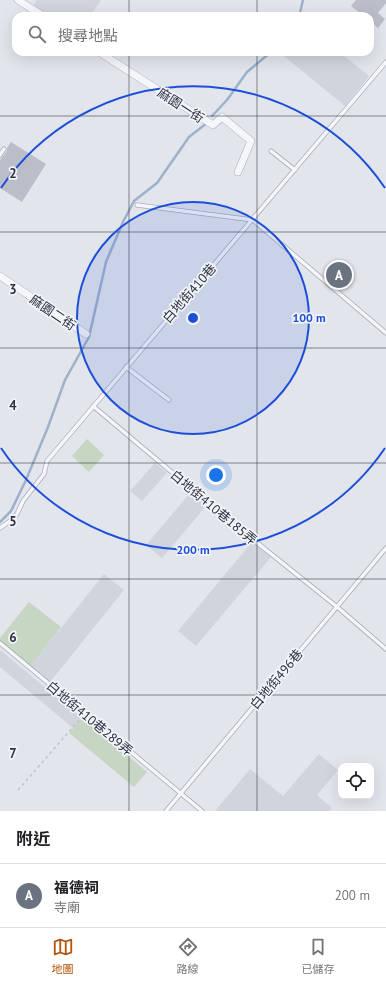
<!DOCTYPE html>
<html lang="zh-TW">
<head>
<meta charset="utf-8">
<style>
	:root { --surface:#fff; --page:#f6f6f6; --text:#202124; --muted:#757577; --line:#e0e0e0; --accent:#b45309 }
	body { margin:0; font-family:"PT Sans","Noto Sans TC",sans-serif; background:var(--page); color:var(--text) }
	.controls { position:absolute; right:12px; bottom:12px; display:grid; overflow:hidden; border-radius:8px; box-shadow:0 4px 16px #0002 }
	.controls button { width:36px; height:36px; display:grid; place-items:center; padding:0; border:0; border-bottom:1px solid var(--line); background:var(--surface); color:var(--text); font:20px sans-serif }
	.you { position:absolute; left:216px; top:475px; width:14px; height:14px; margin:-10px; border:3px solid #fff; border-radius:50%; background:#1a73e8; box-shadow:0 0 0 6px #1a73e833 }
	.badge { display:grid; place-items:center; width:26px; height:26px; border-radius:50%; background:var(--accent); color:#fff; font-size:13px; font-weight:700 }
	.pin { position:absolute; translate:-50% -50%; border:2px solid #fff; box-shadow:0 1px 4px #0006 }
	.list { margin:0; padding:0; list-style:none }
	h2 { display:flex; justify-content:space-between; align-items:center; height:52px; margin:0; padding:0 16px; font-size:17px }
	h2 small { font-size:13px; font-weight:400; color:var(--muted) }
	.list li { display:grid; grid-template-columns:26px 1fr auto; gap:12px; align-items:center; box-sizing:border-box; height:64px; padding:0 16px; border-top:1px solid var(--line) }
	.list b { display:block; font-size:15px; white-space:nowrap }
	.list p { margin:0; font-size:13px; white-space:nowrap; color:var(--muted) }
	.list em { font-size:13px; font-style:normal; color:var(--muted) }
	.icon { flex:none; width:22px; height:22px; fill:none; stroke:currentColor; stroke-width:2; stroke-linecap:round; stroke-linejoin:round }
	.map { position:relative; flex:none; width:386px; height:811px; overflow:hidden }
	.search { position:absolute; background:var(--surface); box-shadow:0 4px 16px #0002; left:12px; right:12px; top:12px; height:44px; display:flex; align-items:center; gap:10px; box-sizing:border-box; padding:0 14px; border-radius:12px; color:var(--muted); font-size:15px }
	.sheet { height:116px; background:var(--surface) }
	nav { display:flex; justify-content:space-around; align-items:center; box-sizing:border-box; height:56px; border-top:1px solid var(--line); background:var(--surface); font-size:11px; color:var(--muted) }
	nav a { display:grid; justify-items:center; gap:2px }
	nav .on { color:var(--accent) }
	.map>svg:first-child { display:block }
</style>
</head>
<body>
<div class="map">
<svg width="386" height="811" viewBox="0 0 386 811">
	<rect width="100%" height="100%" fill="#e2e5eb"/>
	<g fill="#d0d4dd">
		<path d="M37 0H101L90 16H48L33 6Z"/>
		<path d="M279 52H339L369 76 345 106Z"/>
		<path d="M155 463 167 473 142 501 130 491Z"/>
		<path d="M191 492 207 505 162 558 146 545Z"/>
		<path d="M252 542 271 557 196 646 178 631Z"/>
		<path d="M104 574 124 590 50 682 30 667Z"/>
		<path d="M0 650 82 718 73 728 0 667Z"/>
		<path d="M319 754 338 770 317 795 332 808 329 811H215L250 769 283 796Z"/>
	</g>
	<g fill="#c7d5c3">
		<path d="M87 439 104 455 89 472 72 456Z"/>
		<path d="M29 602 61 627 30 667 0 641V638Z"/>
		<path d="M82 718 147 772 134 787 69 733Z"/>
	</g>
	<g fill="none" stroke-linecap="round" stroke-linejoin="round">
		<g stroke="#9db1cb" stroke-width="2.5">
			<path d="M297 16 300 13 303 0"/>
			<path d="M212 116 227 100 247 72 271 52"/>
			<path d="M0 522 11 511 26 480 48 427 65 380 89 337 106 262 123 222 134 201 157 183 189 137 207 123"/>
		</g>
	</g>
	<g fill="#b9bec8">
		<path d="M356 0H386V3L378 13 385 19 378 28 370 21V16H364L351 6Z"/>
		<path d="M11 142 46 164 22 202 0 188V160L7 151V148Z"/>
	</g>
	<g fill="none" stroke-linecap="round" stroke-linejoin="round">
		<defs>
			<g id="lane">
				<path d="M271 151 295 170"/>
				<path d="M0 155 4 149"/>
				<path d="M137 205 253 220 386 333"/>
				<path d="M126 367 169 400"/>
				<path d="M93 406 230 521 336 606 386 649"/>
				<path d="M0 528 13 519 17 514 23 501 44 474 47 461 386 62"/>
				<path d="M0 643 202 811"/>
				<path d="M166 811 386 548"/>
			</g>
			<g id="street">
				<path d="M18 0 43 16"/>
				<path d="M99 52 213 125 222 117 251 141 238 172"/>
				<path d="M0 276 86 334"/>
			</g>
		</defs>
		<use href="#lane" stroke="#a7acb5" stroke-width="5"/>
		<use href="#street" stroke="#a7acb5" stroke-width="8"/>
		<path stroke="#c0c3ca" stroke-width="1.5" stroke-dasharray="3 3" stroke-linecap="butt" d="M18 790 81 718"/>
		<use href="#lane" stroke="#f5f6f9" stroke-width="3.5"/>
		<use href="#street" stroke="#f5f6f9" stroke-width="7"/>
	</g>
	<path fill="none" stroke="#2a3243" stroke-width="1" stroke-opacity="0.55" d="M129 0V16M257 0V16M129 52V811M257 52V811M0 116H386M0 232H386M0 348H386M0 463H386M0 579H386M0 695H386"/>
	<circle cx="193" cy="318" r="116" fill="#1d4ed8" fill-opacity=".12"/>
	<g fill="none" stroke="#1d4ed8" stroke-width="2">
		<circle cx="193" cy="318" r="116"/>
		<path d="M385 448A232 232 0 0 1 1 448M1 188A232 232 0 0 1 385 188"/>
	</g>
	<g text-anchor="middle" stroke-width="3.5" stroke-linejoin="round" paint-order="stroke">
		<g font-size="13" fill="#2a3243" stroke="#f2f4f8">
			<text transform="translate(181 105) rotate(33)" y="5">麻園一街</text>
			<text transform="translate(189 293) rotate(-49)" y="5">白地街410巷</text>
			<text transform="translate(53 312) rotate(34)" y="5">麻園二街</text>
			<text transform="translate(214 507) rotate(40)" y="5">白地街410巷185弄</text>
			<text transform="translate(276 679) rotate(-50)" y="5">白地街496巷</text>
			<text transform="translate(90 718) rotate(40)" y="5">白地街410巷289弄</text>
		</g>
	</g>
	<g font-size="13" text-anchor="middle" font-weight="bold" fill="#2a3243" stroke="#f2f4f8" stroke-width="3.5" stroke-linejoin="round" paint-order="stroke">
		<text x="13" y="178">2</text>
		<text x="13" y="294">3</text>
		<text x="13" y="410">4</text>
		<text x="13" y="526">5</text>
		<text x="13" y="642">6</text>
		<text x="13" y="758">7</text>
	</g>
	<circle cx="193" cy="318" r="6" fill="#1d4ed8" stroke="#f2f4f8" stroke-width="2"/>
	<g font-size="12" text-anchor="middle" font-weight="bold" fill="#1d4ed8" stroke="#f2f4f8" stroke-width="3.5" stroke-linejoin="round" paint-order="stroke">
		<text x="309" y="322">100 m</text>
		<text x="193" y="554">200 m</text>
	</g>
</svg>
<div class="controls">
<button><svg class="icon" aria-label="locate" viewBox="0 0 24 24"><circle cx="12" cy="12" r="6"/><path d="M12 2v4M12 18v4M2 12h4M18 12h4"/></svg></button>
</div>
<div class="you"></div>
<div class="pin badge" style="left:339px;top:275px;background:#6b7280">A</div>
<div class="search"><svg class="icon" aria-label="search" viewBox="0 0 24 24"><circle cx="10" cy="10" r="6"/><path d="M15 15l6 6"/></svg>搜尋地點</div>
</div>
<section class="sheet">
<h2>附近<small></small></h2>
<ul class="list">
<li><span class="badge" style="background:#6b7280">A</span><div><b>福德祠</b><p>寺廟</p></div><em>200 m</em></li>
</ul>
</section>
<nav>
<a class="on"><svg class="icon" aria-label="map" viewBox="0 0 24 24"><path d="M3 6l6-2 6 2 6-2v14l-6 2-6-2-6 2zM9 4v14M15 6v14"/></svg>地圖</a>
<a><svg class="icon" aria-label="directions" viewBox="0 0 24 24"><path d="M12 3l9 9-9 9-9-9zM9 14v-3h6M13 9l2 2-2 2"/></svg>路線</a>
<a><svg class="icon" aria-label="saved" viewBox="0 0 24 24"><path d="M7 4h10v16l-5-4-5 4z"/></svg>已儲存</a>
</nav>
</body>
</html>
